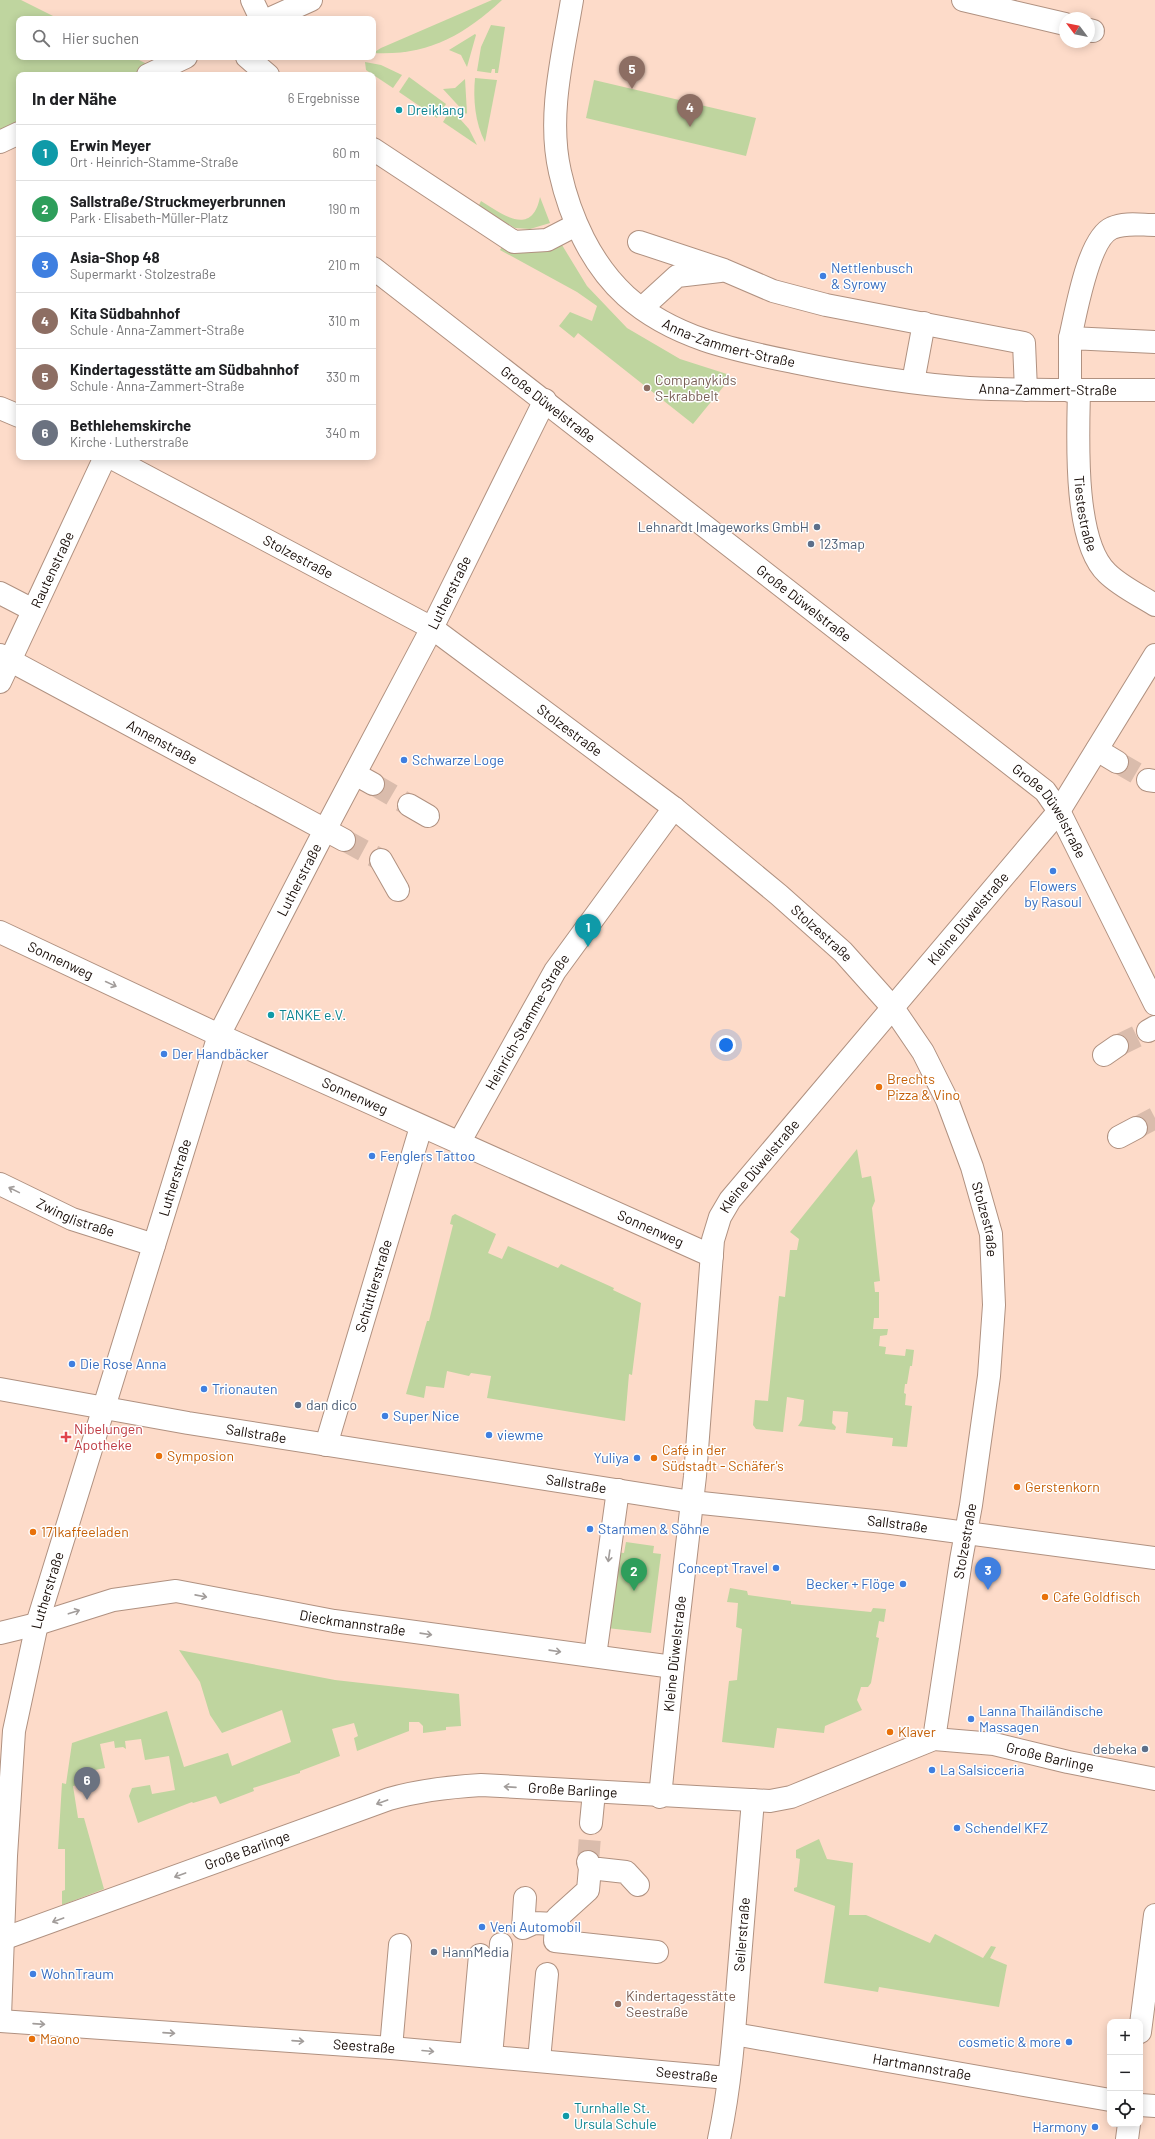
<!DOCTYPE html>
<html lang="de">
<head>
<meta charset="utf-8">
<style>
	:root { --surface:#fff; --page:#f6f6f6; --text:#202124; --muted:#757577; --line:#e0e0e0; --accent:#2563eb }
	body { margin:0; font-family:Barlow,sans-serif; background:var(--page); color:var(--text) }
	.controls { position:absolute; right:12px; bottom:12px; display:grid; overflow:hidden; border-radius:8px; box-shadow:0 2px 10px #0003 }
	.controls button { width:36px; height:36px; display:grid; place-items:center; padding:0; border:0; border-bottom:1px solid var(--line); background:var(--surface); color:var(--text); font:20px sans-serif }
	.compass { position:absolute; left:1059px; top:12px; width:36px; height:36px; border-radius:50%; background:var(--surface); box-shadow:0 2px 10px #0003; rotate:302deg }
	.you { position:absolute; left:726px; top:1045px; width:14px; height:14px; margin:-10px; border:3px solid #fff; border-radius:50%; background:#1a73e8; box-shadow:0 0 0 6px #1a73e833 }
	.badge { display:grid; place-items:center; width:26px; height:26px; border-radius:50%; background:var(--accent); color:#fff; font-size:13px; font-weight:700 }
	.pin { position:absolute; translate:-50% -33px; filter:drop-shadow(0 1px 2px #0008) }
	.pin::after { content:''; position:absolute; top:21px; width:14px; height:12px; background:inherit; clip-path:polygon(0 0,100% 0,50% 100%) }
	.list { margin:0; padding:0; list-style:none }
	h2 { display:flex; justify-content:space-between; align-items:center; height:52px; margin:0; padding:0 16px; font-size:17px }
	h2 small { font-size:13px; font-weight:400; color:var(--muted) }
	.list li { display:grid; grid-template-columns:26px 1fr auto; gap:12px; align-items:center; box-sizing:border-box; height:56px; padding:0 16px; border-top:1px solid var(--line) }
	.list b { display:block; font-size:15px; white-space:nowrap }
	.list p { margin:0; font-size:13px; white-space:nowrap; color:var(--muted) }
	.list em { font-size:13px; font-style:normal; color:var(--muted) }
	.icon { flex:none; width:22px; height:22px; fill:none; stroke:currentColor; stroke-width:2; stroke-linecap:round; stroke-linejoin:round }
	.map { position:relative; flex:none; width:1155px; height:2139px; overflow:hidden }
	.search { position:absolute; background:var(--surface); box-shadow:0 2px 10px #0003; left:16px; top:16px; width:360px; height:44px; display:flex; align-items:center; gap:10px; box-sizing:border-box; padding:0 14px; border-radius:8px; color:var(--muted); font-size:15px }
	.panel { position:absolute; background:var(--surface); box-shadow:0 2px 10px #0003; left:16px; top:72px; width:360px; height:388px; border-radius:8px }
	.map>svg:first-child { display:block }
</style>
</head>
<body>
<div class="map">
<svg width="1155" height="2139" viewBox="0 0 1155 2139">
	<rect width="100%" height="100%" fill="#fddbc9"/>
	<g fill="#bfd59f">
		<path d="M0 0H21L59 19H19V57H133L159 70 148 75H19V133L0 142Z"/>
		<path d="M492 0H502C463 36 427 56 373 53L381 48Z"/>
		<path d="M491 25 505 27 498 73H495V69H492L491 73 477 71 481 47Z"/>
		<path d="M475 34 476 35 467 67 461 55 449 50Z"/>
		<path d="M365 62 381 65 402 75 393 88 366 70Z"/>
		<path d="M409 77 446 104 437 118 399 92Z"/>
		<path d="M475 78 497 80 485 142C475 123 473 99 475 78Z"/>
		<path d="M465 79 467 113 466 114 443 89 455 88Z"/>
		<path d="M594 80 756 118 746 156 586 118Z"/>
		<path d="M451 109 469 129 477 145 443 122Z"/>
		<path d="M540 197 550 223 530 229 515 228 478 207 481 201C503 215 532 237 540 197Z"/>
		<path d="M503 245 535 252 562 245 587 286 627 328 680 359 730 375 728 381 693 424 578 333 574 338 559 326 570 312 592 321 597 306 577 292 500 250Z"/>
		<path d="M857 1149 862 1178 871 1176 875 1201 872 1208 880 1281 874 1282 875 1292H879V1318H874L873 1329H888L887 1335 880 1336 879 1346 886 1347 885 1354 905 1356 906 1349 914 1350 912 1366H910L907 1384H905L904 1393 906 1394 905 1405 912 1406 907 1447 892 1446 893 1438 846 1433 848 1412 833 1411 832 1423 836 1427 835 1430 798 1426 802 1420 804 1400 787 1397 783 1432 756 1429 753 1425 755 1400 768 1401 779 1296 785 1297 790 1250H797L799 1239 790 1232Z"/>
		<path d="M455 1214 496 1234 488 1253 502 1259 508 1246 558 1268 561 1264 614 1288 613 1290 641 1303 632 1375 629 1374 625 1421 487 1398 491 1376 471 1373 469 1376 447 1371 444 1388 426 1386 424 1398 406 1394 427 1321H429L453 1225 450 1224 452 1216Z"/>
		<path d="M626 1542 654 1546 653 1553 661 1554 651 1633 607 1628 616 1552 624 1553Z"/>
		<path d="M730 1588 747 1591 748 1595 791 1601V1604L871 1612 873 1608 886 1609 884 1622 879 1621 876 1637 879 1638 871 1683 868 1687H861L857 1700 862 1710 825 1726 824 1733 777 1728 774 1748 722 1742 729 1681 737 1680 742 1629 736 1627 738 1603 727 1602Z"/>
		<path d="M179 1650 335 1680 459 1694 461 1726 446 1727V1730L423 1733V1726L419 1722H409V1731L357 1751 354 1738 358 1736 354 1723 332 1729 340 1756 300 1771V1773L253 1788 254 1791 220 1804 216 1796 193 1803 192 1802 138 1823 129 1796 132 1788 150 1785 152 1794 175 1790 169 1756 145 1760 141 1739 125 1741 126 1749 123 1747 115 1748 114 1741 100 1744 105 1768 95 1770 96 1773 77 1775 79 1785 73 1786 78 1818H84L104 1889 62 1905V1891L65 1890V1849H58L62 1783 66 1784 72 1743 167 1711 184 1767 228 1753 232 1766 291 1742 282 1710 222 1733 210 1715 200 1682Z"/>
		<path d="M819 1839 827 1859 853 1863 849 1915H866L930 1943 935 1934 983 1958 991 1946 996 1947 990 1958 1007 1965 999 2007 879 1987 878 1992 824 1983 835 1906 794 1891V1888L797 1887 800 1859 796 1858V1850Z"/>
	</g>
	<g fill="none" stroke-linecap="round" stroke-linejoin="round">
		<g stroke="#dabcac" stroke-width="22" stroke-dasharray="22 11" stroke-linecap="butt">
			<path d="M1117 762 1148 780"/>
			<path d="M373 784 409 805"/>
			<path d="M344 840 381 860"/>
			<path d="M1117 1046 1148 1031"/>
			<path d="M1136 1128 1155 1118"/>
			<path d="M588 1862 591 1823"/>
		</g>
		<defs>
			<g id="minor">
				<path d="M252 0 261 19"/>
				<path id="s1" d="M572 0C563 55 547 116 560 172 570 217 591 264 626 296 673 338 734 350 793 362 851 374 910 384 969 388 1031 391 1093 390 1155 390"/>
				<path d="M963 0 1065 24"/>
				<path d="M269 19 311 0"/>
				<path d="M1089 30 1093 31"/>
				<path d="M247 57 268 75"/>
				<path d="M148 75 186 57"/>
				<path d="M0 142 19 133"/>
				<path d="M373 149 514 242 547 240 576 225"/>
				<path d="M639 242 724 270 773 291 826 305 1024 343 1026 390"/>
				<path id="s2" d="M373 268 1045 791 1059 811 1155 1004"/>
				<path d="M642 308 677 276 720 271"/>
				<path d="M1070 338C1076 313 1088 238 1112 228 1125 222 1141 225 1155 225"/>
				<path d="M913 382 924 323"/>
				<path id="s3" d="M1079 390C1078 436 1073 541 1107 573 1120 586 1139 595 1155 605"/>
				<path d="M1070 391V338L1155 342"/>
				<path d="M0 408 19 416"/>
				<path id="s4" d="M110 457 432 628 674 808 779 895 843 952 893 1008 923 1052 947 1100 972 1167 991 1234 994 1305 989 1376 971 1505 961 1560 934 1739"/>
				<path d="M0 593 33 610"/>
				<path id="s5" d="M0 655 344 840"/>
				<path id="s6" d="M0 682 105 457"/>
				<path d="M1097 750 1117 762"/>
				<path d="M355 774 373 784"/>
				<path d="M1148 780 1155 781"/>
				<path d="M409 805 428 816"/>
				<path d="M381 860 398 890"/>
				<path id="s7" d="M0 932 219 1035 712 1256"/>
				<path d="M1148 1031 1155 1027"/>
				<path d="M1104 1055 1117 1046"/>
				<path d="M1119 1137 1136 1128"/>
				<path id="s8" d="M459 1143 555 971 674 808"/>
				<path id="s9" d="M0 1184 72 1219 154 1245"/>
				<path id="s10" d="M0 1389 188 1423 692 1502 884 1522 1155 1558"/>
				<path id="s11" d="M326 1445 421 1127"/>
				<path id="s12" d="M0 1633 37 1624 113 1600 176 1591 334 1621 673 1667"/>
				<path d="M595 1656 618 1490"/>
				<path id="s13" d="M660 1797 673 1667 695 1476 713 1240 720 1217 730 1200 1059 811 1155 655"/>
				<path d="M591 1823 594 1792"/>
				<path d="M588 1862 590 1868 626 1872 638 1885"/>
				<path d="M525 1898 523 1928 534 1923 556 1924 555 1941 657 1952"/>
				<path d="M556 1924 557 1918 588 1890 590 1868"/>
				<path id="s14" d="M0 1940 389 1799C420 1790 449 1787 481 1785L770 1801 791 1797 934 1739 994 1744 1068 1762 1155 1779"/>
				<path id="s15" d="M0 2016 6 1856 14 1731 37 1624 219 1035 325 830 432 628 545 400"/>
				<path id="s16" d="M0 2021 391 2048 728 2078"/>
				<path d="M1140 2032 1155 1915"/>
				<path id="s17" d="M734 2034 1110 2100"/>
				<path d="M391 2048 400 1945"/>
				<path d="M471 2055 480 1955"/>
				<path d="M491 2056 501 1944"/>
				<path d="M539 2060 547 1974"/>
				<path d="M1140 2105 1155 2106"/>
				<path id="s18" d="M719 2139C730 2088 734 2035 738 1982 743 1922 748 1861 753 1800"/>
				<path d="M1127 2139 1129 2124"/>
			</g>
		</defs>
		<use href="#minor" stroke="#b09180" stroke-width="24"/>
		<use href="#minor" stroke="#fff" stroke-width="22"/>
	</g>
	<defs><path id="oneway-shaft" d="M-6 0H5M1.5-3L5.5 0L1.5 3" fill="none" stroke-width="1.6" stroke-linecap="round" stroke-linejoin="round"/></defs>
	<g stroke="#a29d9b">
		<use href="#oneway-shaft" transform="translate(111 984) rotate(25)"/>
		<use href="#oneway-shaft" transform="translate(14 1190) rotate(-154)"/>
		<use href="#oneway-shaft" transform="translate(609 1556) rotate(98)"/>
		<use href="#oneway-shaft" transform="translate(201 1596) rotate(11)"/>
		<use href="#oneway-shaft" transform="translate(74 1612) rotate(-18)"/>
		<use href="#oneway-shaft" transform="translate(426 1634) rotate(8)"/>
		<use href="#oneway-shaft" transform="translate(555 1651) rotate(8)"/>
		<use href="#oneway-shaft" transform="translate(510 1787) rotate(-176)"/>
		<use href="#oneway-shaft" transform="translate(382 1802) rotate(160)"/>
		<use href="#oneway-shaft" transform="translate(180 1875) rotate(160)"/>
		<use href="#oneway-shaft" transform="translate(58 1920) rotate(160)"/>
		<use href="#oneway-shaft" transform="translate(39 2024) rotate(4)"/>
		<use href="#oneway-shaft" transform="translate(169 2033) rotate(4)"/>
		<use href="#oneway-shaft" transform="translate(298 2041) rotate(4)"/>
		<use href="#oneway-shaft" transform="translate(428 2051) rotate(5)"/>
	</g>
	<g fill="#0f9aa8" stroke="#fff" stroke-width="1.5">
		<circle cx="399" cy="110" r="4"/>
		<circle cx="271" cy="1015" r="4"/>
		<circle cx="566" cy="2116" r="4"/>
	</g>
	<g fill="#3f7fe0" stroke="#fff" stroke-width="1.5">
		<circle cx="823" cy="276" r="4"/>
		<circle cx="404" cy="760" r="4"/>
		<circle cx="1053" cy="871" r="4"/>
		<circle cx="164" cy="1054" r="4"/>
		<circle cx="372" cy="1156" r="4"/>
		<circle cx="72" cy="1364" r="4"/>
		<circle cx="204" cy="1389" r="4"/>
		<circle cx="385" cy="1416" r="4"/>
		<circle cx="489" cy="1435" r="4"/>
		<circle cx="637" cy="1458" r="4"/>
		<circle cx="590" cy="1529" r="4"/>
		<circle cx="776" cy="1568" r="4"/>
		<circle cx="903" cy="1584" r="4"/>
		<circle cx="971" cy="1719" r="4"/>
		<circle cx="932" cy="1770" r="4"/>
		<circle cx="957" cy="1828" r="4"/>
		<circle cx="482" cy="1927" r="4"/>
		<circle cx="33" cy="1974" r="4"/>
		<circle cx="1069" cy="2042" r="4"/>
		<circle cx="1095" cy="2127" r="4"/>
	</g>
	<g fill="#8d6e63" stroke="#fff" stroke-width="1.5">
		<circle cx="647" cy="388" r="4"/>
		<circle cx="618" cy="2004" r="4"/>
	</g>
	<g fill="#5c6f8a" stroke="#fff" stroke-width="1.5">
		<circle cx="817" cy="527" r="4"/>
		<circle cx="811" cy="544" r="4"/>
		<circle cx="298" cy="1405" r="4"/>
		<circle cx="1145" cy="1749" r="4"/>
		<circle cx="434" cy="1952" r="4"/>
	</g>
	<g fill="#e8710a" stroke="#fff" stroke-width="1.5">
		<circle cx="879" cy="1087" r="4"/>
		<circle cx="159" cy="1456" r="4"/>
		<circle cx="654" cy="1458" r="4"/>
		<circle cx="1017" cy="1487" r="4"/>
		<circle cx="33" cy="1532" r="4"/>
		<circle cx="1045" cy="1597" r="4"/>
		<circle cx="890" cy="1732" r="4"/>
		<circle cx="32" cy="2039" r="4"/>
	</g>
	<path fill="#e0444e" stroke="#fff" stroke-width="1.5" d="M64 1431h4v4h4v4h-4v4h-4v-4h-4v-4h4z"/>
	<g text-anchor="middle" stroke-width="3" stroke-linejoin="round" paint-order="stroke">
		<g font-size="14" fill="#0d838f" stroke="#fff" text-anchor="start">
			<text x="407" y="115">Dreiklang</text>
			<text x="279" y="1020">TANKE e.V.</text>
			<text x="574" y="2113">Turnhalle St.<tspan x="574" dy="16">Ursula Schule</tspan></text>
		</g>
		<g font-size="14" fill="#366cbe" stroke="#fff" text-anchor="start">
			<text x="831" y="273">Nettlenbusch<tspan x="831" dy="16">&amp; Syrowy</tspan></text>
			<text x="412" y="765">Schwarze Loge</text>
			<text x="1053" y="891" text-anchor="middle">Flowers<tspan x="1053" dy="16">by Rasoul</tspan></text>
			<text x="172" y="1059">Der Handbäcker</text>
			<text x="380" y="1161">Fenglers Tattoo</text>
			<text x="80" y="1369">Die Rose Anna</text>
			<text x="212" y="1394">Trionauten</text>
			<text x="393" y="1421">Super Nice</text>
			<text x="497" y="1440">viewme</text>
			<text x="629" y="1463" text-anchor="end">Yuliya</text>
			<text x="598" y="1534">Stammen &amp; Söhne</text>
			<text x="768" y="1573" text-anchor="end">Concept Travel</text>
			<text x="895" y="1589" text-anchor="end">Becker + Flöge</text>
			<text x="979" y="1716">Lanna Thailändische<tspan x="979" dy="16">Massagen</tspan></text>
			<text x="940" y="1775">La Salsicceria</text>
			<text x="965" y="1833">Schendel KFZ</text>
			<text x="490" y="1932">Veni Automobil</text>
			<text x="41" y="1979">WohnTraum</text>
			<text x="1061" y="2047" text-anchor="end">cosmetic &amp; more</text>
			<text x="1087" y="2132" text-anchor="end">Harmony</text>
		</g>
		<g font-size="14" fill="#160b06" stroke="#fff">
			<text dy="5" stroke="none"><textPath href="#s1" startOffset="431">Anna-Zammert-Straße</textPath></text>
			<text dy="5" stroke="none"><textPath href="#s1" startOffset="755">Anna-Zammert-Straße</textPath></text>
			<text dy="5" stroke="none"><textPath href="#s2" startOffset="222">Große Düwelstraße</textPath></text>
			<text dy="5" stroke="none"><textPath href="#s3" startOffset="124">Tiestestraße</textPath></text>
			<text dy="5" stroke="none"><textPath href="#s4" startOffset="213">Stolzestraße</textPath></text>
			<text dy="5" stroke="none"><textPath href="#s6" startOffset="124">Rautenstraße</textPath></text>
			<text dy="5" stroke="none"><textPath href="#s15" startOffset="1510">Lutherstraße</textPath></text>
			<text dy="5" stroke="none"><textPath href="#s2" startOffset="546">Große Düwelstraße</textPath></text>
			<text dy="5" stroke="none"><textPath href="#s4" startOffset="536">Stolzestraße</textPath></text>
			<text dy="5" stroke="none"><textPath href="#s5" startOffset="184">Annenstraße</textPath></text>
			<text dy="5" stroke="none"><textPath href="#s2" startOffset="870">Große Düwelstraße</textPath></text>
			<text dy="5" stroke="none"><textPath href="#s15" startOffset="1186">Lutherstraße</textPath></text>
			<text dy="5" stroke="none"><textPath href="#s13" startOffset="972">Kleine Düwelstraße</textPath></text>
			<text dy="5" stroke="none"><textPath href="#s4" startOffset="860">Stolzestraße</textPath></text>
			<text dy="5" stroke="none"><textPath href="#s7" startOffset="67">Sonnenweg</textPath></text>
			<text dy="5" stroke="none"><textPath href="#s8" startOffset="139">Heinrich-Stamme-Straße</textPath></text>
			<text dy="5" stroke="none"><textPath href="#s7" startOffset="391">Sonnenweg</textPath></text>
			<text dy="5" stroke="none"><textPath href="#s13" startOffset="648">Kleine Düwelstraße</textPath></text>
			<text dy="5" stroke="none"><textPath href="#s15" startOffset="862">Lutherstraße</textPath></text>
			<text dy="5" stroke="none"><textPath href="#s9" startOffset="83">Zwinglistraße</textPath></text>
			<text dy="5" stroke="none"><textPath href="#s4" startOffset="1196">Stolzestraße</textPath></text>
			<text dy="5" stroke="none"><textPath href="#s7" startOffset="715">Sonnenweg</textPath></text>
			<text dy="5" stroke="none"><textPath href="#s11" startOffset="166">Schüttlerstraße</textPath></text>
			<text dy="5" stroke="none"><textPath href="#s10" startOffset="260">Sallstraße</textPath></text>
			<text dy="5" stroke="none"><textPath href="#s10" startOffset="584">Sallstraße</textPath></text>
			<text dy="5" stroke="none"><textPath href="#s10" startOffset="908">Sallstraße</textPath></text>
			<text transform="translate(965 1541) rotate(-80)" y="5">Stolzestraße</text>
			<text dy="5" stroke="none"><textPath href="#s15" startOffset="430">Lutherstraße</textPath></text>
			<text dy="5" stroke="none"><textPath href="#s12" startOffset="361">Dieckmannstraße</textPath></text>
			<text dy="5" stroke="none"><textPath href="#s13" startOffset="144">Kleine Düwelstraße</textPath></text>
			<text dy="5" stroke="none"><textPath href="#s14" startOffset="1090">Große Barlinge</textPath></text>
			<text dy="5" stroke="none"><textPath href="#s14" startOffset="599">Große Barlinge</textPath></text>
			<text dy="5" stroke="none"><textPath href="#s14" startOffset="263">Große Barlinge</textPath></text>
			<text dy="5" stroke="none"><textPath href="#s18" startOffset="206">Seilerstraße</textPath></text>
			<text dy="5" stroke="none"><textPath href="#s16" startOffset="365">Seestraße</textPath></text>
			<text dy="5" stroke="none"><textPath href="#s17" startOffset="191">Hartmannstraße</textPath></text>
			<text dy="5" stroke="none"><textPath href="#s16" startOffset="689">Seestraße</textPath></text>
		</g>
		<g font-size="14" fill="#785e54" stroke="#fff" text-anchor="start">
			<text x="655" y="385">Companykids<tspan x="655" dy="16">S-krabbelt</tspan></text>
			<text x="626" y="2001">Kindertagesstätte<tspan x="626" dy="16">Seestraße</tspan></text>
		</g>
		<g font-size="14" fill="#4e5e75" stroke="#fff" text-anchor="start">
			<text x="809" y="532" text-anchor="end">Lehnardt Imageworks GmbH</text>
			<text x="819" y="549">123map</text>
			<text x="306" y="1410">dan dico</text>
			<text x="1137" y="1754" text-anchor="end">debeka</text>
			<text x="442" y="1957">HannMedia</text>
		</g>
		<g font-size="14" fill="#c56008" stroke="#fff" text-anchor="start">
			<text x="887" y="1084">Brechts<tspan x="887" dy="16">Pizza &amp; Vino</tspan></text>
			<text x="662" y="1455">Café in der<tspan x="662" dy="16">Südstadt - Schäfer's</tspan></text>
			<text x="167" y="1461">Symposion</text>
			<text x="1025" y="1492">Gerstenkorn</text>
			<text x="41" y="1537">171kaffeeladen</text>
			<text x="1053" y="1602">Cafe Goldfisch</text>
			<text x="898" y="1737">Klaver</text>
			<text x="40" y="2044">Maono</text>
		</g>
		<g font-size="14" fill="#be3a42" stroke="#fff" text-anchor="start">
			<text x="74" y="1434">Nibelungen<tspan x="74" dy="16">Apotheke</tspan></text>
		</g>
	</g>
</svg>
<div class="controls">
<button>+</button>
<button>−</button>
<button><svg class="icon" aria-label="locate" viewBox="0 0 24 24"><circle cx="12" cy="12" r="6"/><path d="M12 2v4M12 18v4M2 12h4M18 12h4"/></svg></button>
</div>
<svg class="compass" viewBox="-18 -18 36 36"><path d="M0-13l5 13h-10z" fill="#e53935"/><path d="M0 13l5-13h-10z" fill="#757577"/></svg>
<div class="you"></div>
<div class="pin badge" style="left:588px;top:947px;background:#0f9aa8">1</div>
<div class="pin badge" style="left:634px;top:1591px;background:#2e9e5b">2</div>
<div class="pin badge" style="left:988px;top:1590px;background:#3f7fe0">3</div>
<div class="pin badge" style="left:690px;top:127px;background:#8d6e63">4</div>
<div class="pin badge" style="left:632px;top:89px;background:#8d6e63">5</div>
<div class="pin badge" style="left:87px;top:1800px;background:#6b7280">6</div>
<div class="search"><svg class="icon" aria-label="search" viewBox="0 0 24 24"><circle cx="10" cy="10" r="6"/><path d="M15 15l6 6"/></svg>Hier suchen</div>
<section class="panel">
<h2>In der Nähe<small>6 Ergebnisse</small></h2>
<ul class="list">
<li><span class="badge" style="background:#0f9aa8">1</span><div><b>Erwin Meyer</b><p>Ort · Heinrich-Stamme-Straße</p></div><em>60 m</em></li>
<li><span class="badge" style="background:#2e9e5b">2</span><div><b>Sallstraße/Struckmeyerbrunnen</b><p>Park · Elisabeth-Müller-Platz</p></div><em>190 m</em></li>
<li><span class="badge" style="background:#3f7fe0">3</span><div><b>Asia-Shop 48</b><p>Supermarkt · Stolzestraße</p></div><em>210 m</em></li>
<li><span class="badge" style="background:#8d6e63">4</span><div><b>Kita Südbahnhof</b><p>Schule · Anna-Zammert-Straße</p></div><em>310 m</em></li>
<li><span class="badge" style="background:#8d6e63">5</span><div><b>Kindertagesstätte am Südbahnhof</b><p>Schule · Anna-Zammert-Straße</p></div><em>330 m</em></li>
<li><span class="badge" style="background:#6b7280">6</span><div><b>Bethlehemskirche</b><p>Kirche · Lutherstraße</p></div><em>340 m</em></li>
</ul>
</section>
</div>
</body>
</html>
